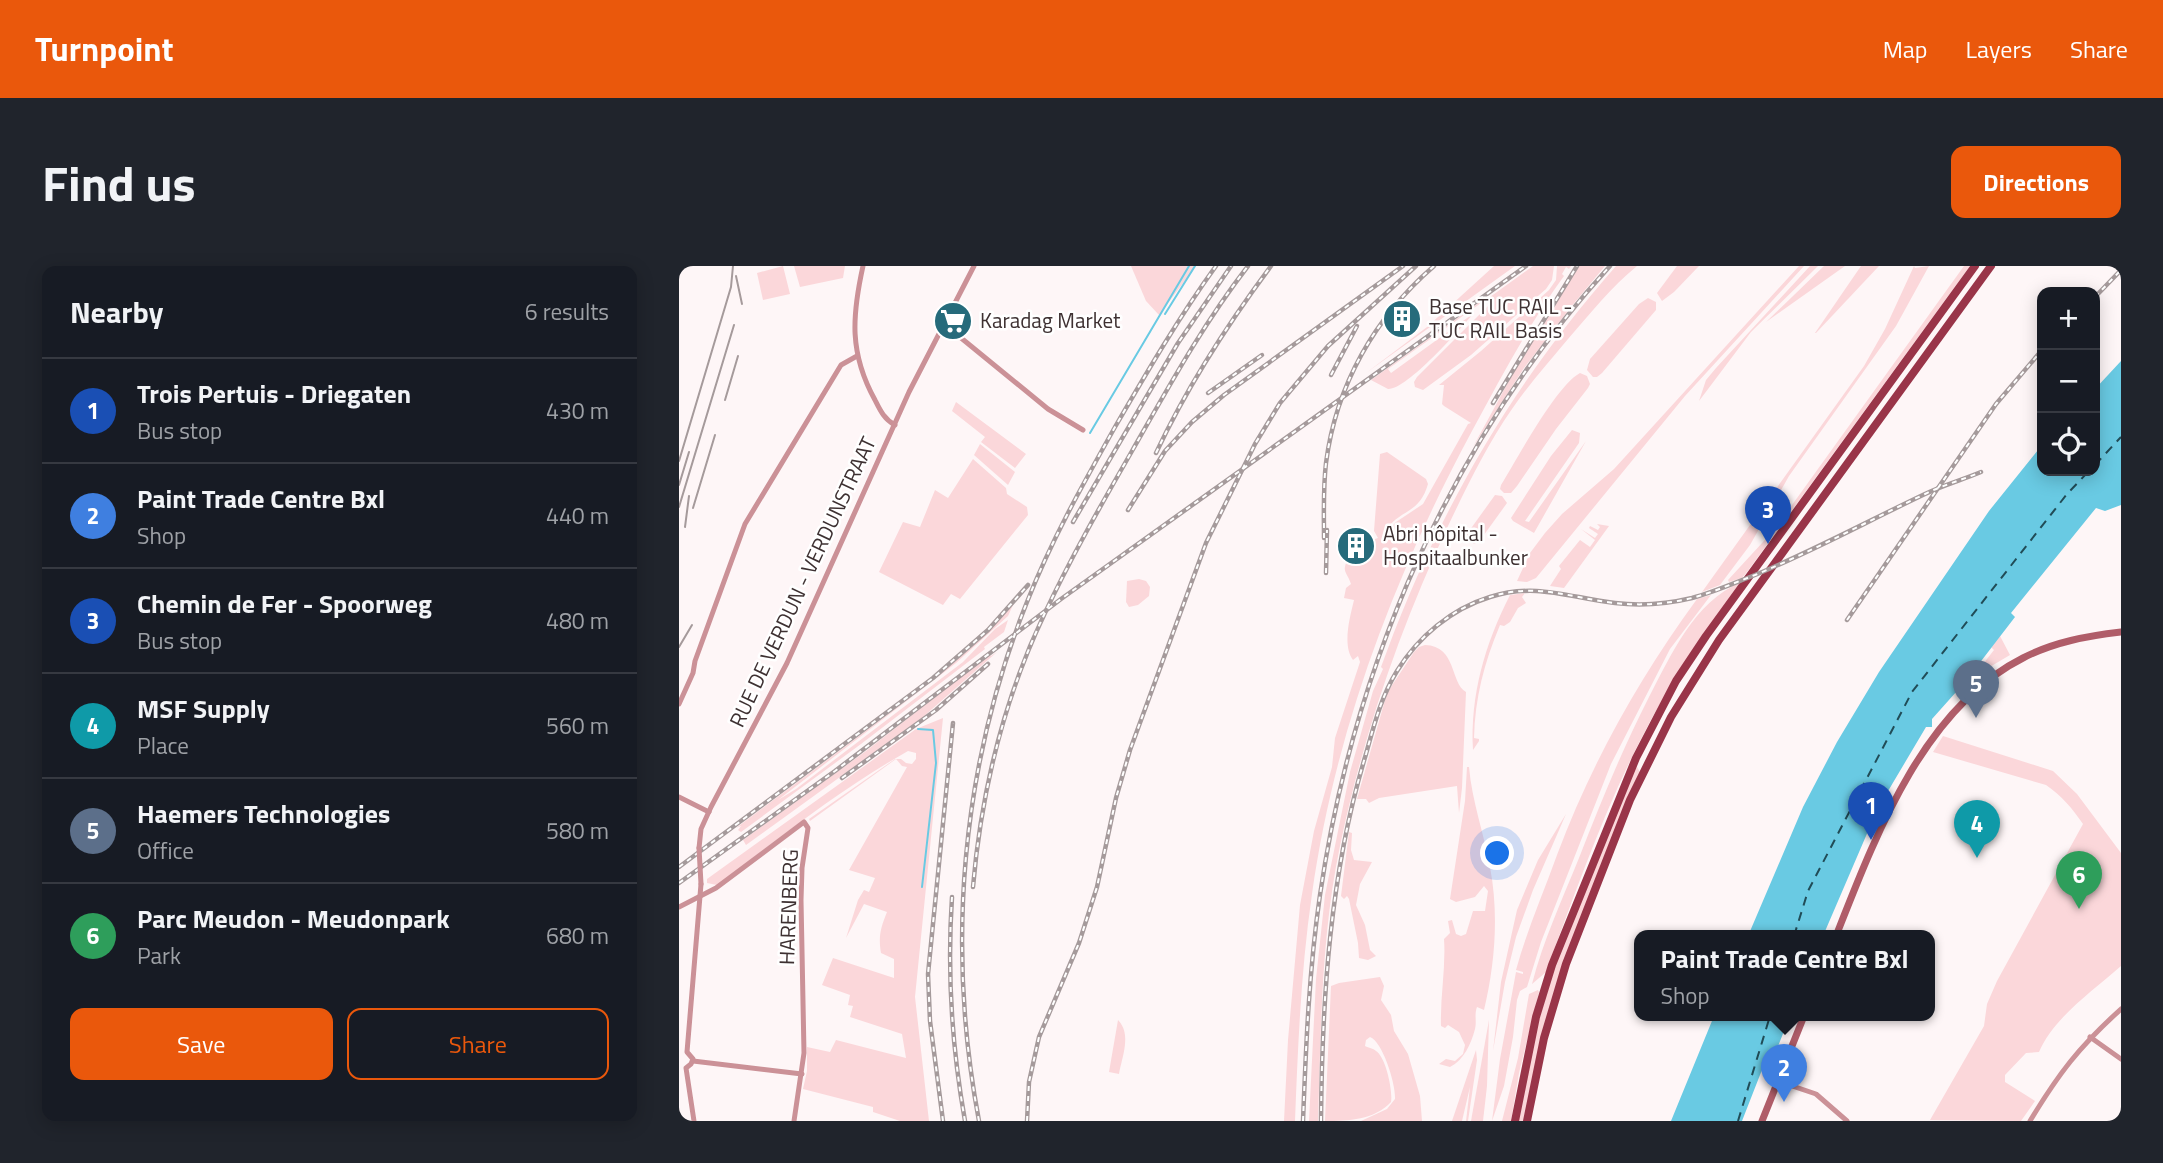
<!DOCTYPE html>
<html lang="en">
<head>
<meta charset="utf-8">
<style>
	:root { --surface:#171b24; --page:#20242c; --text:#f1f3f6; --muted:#9ea1a6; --line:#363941; --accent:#ea580c }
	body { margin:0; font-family:"Titillium Web",sans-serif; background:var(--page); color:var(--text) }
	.controls { position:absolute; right:21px; top:21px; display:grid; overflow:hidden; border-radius:14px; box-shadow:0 4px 18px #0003 }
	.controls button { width:63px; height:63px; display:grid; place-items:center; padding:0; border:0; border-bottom:2px solid var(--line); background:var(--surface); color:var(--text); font:35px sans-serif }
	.you { position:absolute; left:819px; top:588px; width:24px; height:24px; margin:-18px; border:5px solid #fff; border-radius:50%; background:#1a73e8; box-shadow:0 0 0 10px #1a73e833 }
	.badge { display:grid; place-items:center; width:46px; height:46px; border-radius:50%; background:var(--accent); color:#fff; font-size:23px; font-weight:700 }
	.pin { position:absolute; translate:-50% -58px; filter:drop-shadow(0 2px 4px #0008) }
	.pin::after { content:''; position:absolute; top:37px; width:24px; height:21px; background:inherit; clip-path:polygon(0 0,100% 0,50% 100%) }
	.popup { position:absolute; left:955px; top:664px; width:301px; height:91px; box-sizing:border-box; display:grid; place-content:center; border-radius:14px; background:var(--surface); filter:drop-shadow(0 2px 5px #0005); font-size:23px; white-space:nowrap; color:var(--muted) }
	.popup b { font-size:26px; color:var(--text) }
	.popup::after { content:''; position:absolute; left:50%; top:100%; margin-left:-14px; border:14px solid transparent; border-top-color:var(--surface) }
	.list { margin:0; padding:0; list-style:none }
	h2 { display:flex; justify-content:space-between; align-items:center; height:91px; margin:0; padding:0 28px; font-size:30px }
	h2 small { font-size:23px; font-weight:400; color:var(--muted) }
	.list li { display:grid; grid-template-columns:46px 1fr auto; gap:21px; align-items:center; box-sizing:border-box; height:105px; padding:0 28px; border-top:2px solid var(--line) }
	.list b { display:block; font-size:26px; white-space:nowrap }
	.list p { margin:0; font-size:23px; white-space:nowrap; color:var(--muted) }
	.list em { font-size:23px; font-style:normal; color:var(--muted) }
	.actions { display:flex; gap:14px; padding:21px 28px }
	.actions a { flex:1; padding:16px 0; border:2px solid var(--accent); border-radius:14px; text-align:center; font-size:24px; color:var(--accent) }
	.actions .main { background:var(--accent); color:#fff }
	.icon { flex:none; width:38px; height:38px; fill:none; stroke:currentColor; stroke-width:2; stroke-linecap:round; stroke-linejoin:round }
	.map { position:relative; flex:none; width:1442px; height:855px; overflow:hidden; border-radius:14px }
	header { display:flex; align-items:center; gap:42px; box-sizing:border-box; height:98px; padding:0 35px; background:var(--accent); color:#fff }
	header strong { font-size:33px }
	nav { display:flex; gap:38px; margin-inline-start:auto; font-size:24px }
	.intro { display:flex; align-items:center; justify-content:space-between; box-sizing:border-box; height:168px; padding:0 42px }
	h1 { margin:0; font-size:49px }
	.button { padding:18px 32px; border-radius:14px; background:var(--accent); color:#fff; font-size:24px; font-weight:700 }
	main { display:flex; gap:42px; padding:0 42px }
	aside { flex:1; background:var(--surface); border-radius:14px; box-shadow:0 4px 18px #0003 }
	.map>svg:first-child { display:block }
</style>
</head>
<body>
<header>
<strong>Turnpoint</strong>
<nav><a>Map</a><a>Layers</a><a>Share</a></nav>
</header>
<div class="intro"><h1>Find us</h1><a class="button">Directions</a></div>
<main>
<aside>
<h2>Nearby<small>6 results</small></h2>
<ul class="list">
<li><span class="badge" style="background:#1a4fb4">1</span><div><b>Trois Pertuis - Driegaten</b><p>Bus stop</p></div><em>430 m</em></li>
<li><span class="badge" style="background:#3f7fe0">2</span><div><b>Paint Trade Centre Bxl</b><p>Shop</p></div><em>440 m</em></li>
<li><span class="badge" style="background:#1a4fb4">3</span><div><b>Chemin de Fer - Spoorweg</b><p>Bus stop</p></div><em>480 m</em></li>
<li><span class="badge" style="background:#0f9aa8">4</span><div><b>MSF Supply</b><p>Place</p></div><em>560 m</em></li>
<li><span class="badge" style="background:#5c6f8a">5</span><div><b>Haemers Technologies</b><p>Office</p></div><em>580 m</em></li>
<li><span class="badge" style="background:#2e9e5b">6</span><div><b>Parc Meudon - Meudonpark</b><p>Park</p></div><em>680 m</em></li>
</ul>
<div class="actions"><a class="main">Save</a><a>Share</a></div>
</aside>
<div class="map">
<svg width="1442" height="855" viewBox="0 0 1442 855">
	<rect width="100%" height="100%" fill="#fef6f7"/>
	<g fill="#fbd7da">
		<path d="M104 0 111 28 84 34 78 7Z"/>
		<path d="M115 0H166L164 12 121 21Z"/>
		<path d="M452 0H517L480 49 467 35Z"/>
		<path d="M815 0H836L687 107 748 61Z"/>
		<path d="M854 0H875L873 14 867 23 792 89 744 124 736 121 735 116 738 111 809 40 811 31Z"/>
		<path d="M878 0H892L890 3 887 1 883 8 885 10C850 58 821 113 793 165 715 310 656 465 633 628 622 703 619 779 616 855H605L609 774 621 639 635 565 653 501 656 472 681 396 679 390 674 394C663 379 671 351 675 334L665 332 667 322 672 318C668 306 662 306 669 293L683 292 684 268 690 269 693 274 699 272 695 265 701 188 708 186 747 213 749 218C740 249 722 242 706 265L708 266 717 256 744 238 789 158 792 157 765 140 763 138 765 119H760L802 85 870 24 877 14Z"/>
		<path d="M900 0H926L892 41 845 102 794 181 838 100Z"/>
		<path d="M937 0H958C932 21 911 48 889 73 870 96 850 118 833 143 808 179 788 220 769 260 721 362 684 469 661 580 642 670 642 764 639 855H630L637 713 646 629 671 506 694 425 704 403 702 401 708 385C762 240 835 116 937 0Z"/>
		<path d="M998 0H1020L995 26 983 35 978 27Z"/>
		<path d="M1120 0H1125L1006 130 857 312 848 316 838 315 851 287 866 267 883 248 935 203Z"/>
		<path d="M1131 0H1139L1072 66 1020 135 1027 114 1037 102Z"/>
		<path d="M1145 0H1166L1087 56Z"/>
		<path d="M1182 0H1200L1137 67H1136Z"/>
		<path d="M1235 0 1236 2 1250 0 1217 60 1110 210 1071 279 1041 319 1023 326 1185 100 1206 63Z"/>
		<path d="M1285 0H1291L1068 306 1063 312 1050 316 1049 314 1095 264Z"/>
		<path d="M969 32 977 36V44L923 107 918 111H914L908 104 911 93 960 38Z"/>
		<path d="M801 36 802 37 709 103 712 107 795 47C781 63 728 124 709 123L692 114Z"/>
		<path d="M901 107 908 110 911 118 909 122 877 163 838 220 832 227H825L821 223 822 219C838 193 877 120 901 107Z"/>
		<path d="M277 136 347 188 336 202 302 176 306 171 273 145Z"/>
		<path d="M893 164 901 167 900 177 846 255 850 256 907 175 855 267 834 255 832 252 872 190Z"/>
		<path d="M301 178 336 206 329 219 295 189Z"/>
		<path d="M294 193 327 222 328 228 348 241 349 249 281 333 272 328 264 339 200 306 224 256 241 261 256 224 269 232Z"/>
		<path d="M816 229 823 230 828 237 802 273 795 278 788 274V268Z"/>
		<path d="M918 258 930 260 885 322 871 320 882 303 880 300 901 274 911 281 916 274 902 263 916 272 919 268 910 262 911 260 919 264 921 261Z"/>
		<path d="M460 313 467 315 471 321 470 330 459 339 450 341 447 336 448 315Z"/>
		<path d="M1062 316C1028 366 991 415 964 469 925 544 896 627 867 706L853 718C864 675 883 634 900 592 921 538 943 484 970 431 992 389 1015 336 1062 316Z"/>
		<path d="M846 327 843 331 847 337 839 342 831 356 825 360 821 359C805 397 796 432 795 472L800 473V475L794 484C791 429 806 378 831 329Z"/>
		<path d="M1032 329 991 383 932 498 862 676 848 721 841 725 838 734 834 771 825 820 813 855 821 793 837 706 844 708V706L837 704C848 664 864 628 878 589 912 498 960 412 1018 333Z"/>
		<path d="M334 339 329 350 277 397 99 534 117 523 284 396 316 363 329 354 325 366 305 381 306 383 182 478 62 566 59 564 62 560 57 562 255 414 291 382Z"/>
		<path d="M1321 370 1331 389 1309 402 1293 416H1290L1315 384 1312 381Z"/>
		<path d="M746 379C778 380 771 417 787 426L783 522 780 547 778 520 700 532 690 537 687 533H678L708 427 735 386 740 381Z"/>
		<path d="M318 386 244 451 67 579 64 574 187 485 310 389 312 390Z"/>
		<path d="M264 452 236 731 250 855H221L194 846V841L124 823 128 805V781L151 786 157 774 227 792 223 768 171 751 174 740 169 739 171 729 143 719 154 692 215 712V693L202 687C199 670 202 661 208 646L185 638 167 672 179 634 185 624 190 626 196 612 170 604 228 501 223 500 217 493 131 555 130 553 216 493H222L227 497 233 498 237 493V487L229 485C163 522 100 572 38 619L28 617V613L237 463Z"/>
		<path d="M1264 470 1374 505 1398 528 1442 587V700C1414 725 1375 751 1360 786L1347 787 1326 809V816L1356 835 1342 855 1251 854 1305 760 1308 738 1318 715 1404 558C1393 542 1383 530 1367 519L1254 486Z"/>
		<path d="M788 501H790C793 536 805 567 811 601 820 648 816 698 805 744L798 741C795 749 798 755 796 763 792 778 785 794 771 801L760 798 767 793 776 795 784 788 786 779 780 766 769 759 766 762 762 760C761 731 767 702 765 673L771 667 769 655 773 654 777 668 782 670 787 668 794 645H806L809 625 805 620 796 631 777 636 771 633 786 535Z"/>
		<path d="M958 501 961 506 892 676 845 855H838L855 770 877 697 956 502Z"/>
		<path d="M887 548 854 624 837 671 826 716 814 785 822 716 838 644 859 594Z"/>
		<path d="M670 566 673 567 672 584 675 594 693 596 681 618 677 639 686 659 691 684 697 690 689 694 680 692 679 677 670 633 668 630 665 633 662 630Z"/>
		<path d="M701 711 705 720 702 734 712 749 715 765 729 788 741 830 743 855H682L708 843 716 833C717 819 704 776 691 771L687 774 686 780C690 782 694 782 697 785 707 791 714 826 712 836 695 854 670 855 646 855L652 720 660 717Z"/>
		<path d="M859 724 860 726 840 807 832 855H823L839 792 850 728Z"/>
		<path d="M439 754C453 768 443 791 440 808L430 806Z"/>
		<path d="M810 754 808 820 804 855H792Z"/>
		<path d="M797 784 798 794 789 855H787L791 821 783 855H773Z"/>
	</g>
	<g fill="#69cae3">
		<path d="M1442 95V239L1426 245 1417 242 1332 347 1336 351 1286 416 1253 453V461H1247L1199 542 1144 670H1069L1124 541 1158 476 1200 406 1310 245 1363 179V205H1416V123Z"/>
		<path d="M1035 750H1111L1094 793 1088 791 1063 855H992Z"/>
	</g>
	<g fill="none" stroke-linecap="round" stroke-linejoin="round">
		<g stroke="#69cae3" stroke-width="2">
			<path d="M486 48 516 0"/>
			<path d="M411 167 510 0"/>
			<path d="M239 463 254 464 257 497 243 621"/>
		</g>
		<g stroke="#214c57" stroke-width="2" stroke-dasharray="9 7" stroke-linecap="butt">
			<path d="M1416 199 1442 171"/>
			<path d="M1115 670 1129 625 1233 426 1388 228 1410 205"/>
			<path d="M1059 855 1091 750"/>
		</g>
		<g stroke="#cb9197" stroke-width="5">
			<path d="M184 0C173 50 170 87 196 134 201 144 205 153 216 159"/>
			<path d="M265 58 369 143 404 164"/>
			<path d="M0 438 14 407 16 395 66 258 162 99 178 90"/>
			<path d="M0 531 30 546"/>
			<path d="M20 582 22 563 32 541 108 397 230 126 295 0"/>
			<path d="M0 641 37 622 125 556 129 562 123 602 122 634 125 787 115 855"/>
			<path d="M1411 771 1442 793"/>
			<path d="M14 795 123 808"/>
			<path d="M1099 815 1137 828 1168 855"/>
			<path d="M15 855 7 802 12 798 14 793 8 786 22 618"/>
			<path d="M1351 855C1380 807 1400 781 1442 743"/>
		</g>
		<g stroke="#b05d69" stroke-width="7">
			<path d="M1157 670C1196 571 1244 442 1344 392 1375 376 1408 370 1442 366"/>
			<path d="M1083 855 1125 750"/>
		</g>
		<g stroke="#993549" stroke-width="8">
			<path d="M836 855 857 751 873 699 957 492 997 415 1027 370 1296 0"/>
			<path d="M848 855 865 772 887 698 951 534 992 451 1040 374 1312 0"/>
		</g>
		<g stroke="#a59a9b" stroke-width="2">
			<path d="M57 10 63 38"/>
			<path d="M46 134 59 90"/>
			<path d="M0 195 52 21 54 0"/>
			<path d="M0 219 10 186"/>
			<path d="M0 241 55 59"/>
			<path d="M14 242 36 169"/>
			<path d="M6 261 10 230"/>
			<path d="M0 381 13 359"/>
		</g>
		<defs>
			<g id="rail">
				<path d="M1416 31 1442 4"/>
				<path d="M652 109 678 60"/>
				<path d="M529 127 583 89"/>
				<path d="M814 137 898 0"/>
				<path d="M477 187C508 121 548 59 592 0"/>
				<path d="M449 244 486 185 513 156 545 129 724 0"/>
				<path d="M394 256 499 77 552 0"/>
				<path d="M645 272C645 247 644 222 647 197 657 119 696 51 755 0"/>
				<path d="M647 307 648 264"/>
				<path d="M1168 354 1317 138 1363 84"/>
				<path d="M163 512 257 444 309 398"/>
				<path d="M0 601 254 412 309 364 349 319"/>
				<path d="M0 617 156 505 382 333 847 0"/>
				<path d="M294 621C302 528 325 433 365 349 391 293 422 239 453 185 489 122 524 58 569 0"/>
				<path d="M273 631C268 706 273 782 286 855"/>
				<path d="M264 855 251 755 249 708 274 457"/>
				<path d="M300 855C267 680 282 501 348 336 372 275 404 218 436 161 468 106 500 51 537 0"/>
				<path d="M348 855 350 816 360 771 400 677 418 621 437 532 451 484 527 277 576 178 601 137 649 80 737 0"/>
				<path d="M624 855C627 779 630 704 641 629 675 397 773 173 931 0"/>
				<path d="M642 855C643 732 651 606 687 488 695 459 702 431 718 405 739 371 772 343 811 331 858 316 891 332 936 337 962 340 988 338 1013 332 1035 326 1055 317 1076 309 1134 285 1189 255 1246 228 1264 219 1283 214 1302 206"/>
			</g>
		</defs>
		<use href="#rail" stroke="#a59a9b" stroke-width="4.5"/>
		<use href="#rail" stroke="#fff" stroke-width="2" stroke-dasharray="5" stroke-linecap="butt"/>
		<path stroke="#cb9197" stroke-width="5" d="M20 582 22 618"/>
	</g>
	<defs>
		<symbol id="building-disc" viewBox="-11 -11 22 22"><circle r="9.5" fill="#266b7b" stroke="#fff"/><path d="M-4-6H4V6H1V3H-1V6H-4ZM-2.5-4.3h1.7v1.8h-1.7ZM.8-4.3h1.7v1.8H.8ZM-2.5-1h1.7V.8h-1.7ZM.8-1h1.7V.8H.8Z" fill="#fff"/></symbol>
		<symbol id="supermarket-disc" viewBox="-11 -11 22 22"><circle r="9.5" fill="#266b7b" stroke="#fff"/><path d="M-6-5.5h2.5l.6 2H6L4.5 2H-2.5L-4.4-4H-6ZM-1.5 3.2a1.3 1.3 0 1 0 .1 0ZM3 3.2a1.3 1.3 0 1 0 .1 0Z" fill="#fff"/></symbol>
	</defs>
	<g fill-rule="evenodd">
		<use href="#building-disc" x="701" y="31" width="44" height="44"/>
		<use href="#supermarket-disc" x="252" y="33" width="44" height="44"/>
		<use href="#building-disc" x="655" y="258" width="44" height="44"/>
	</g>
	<g text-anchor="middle" stroke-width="5" stroke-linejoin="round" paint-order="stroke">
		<g font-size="21" fill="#3e3132" stroke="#fff" text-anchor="start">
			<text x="750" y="48">Base TUC RAIL -<tspan x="750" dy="24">TUC RAIL Basis</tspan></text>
			<text x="301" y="62">Karadag Market</text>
			<text x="704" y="275">Abri hôpital -<tspan x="704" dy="24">Hospitaalbunker</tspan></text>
		</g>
		<g font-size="21" fill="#3e3132" stroke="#fff">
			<text transform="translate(124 316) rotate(-65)" y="7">RUE DE VERDUN - VERDUNSTRAAT</text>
			<text transform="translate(110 641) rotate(-88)" y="7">HARENBERG</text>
		</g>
	</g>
</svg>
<div class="controls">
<button>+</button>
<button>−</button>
<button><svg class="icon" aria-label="locate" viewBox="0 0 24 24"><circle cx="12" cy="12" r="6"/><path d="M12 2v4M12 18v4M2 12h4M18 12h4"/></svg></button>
</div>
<div class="you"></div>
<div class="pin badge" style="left:1192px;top:574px;background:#1a4fb4">1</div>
<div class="pin badge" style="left:1105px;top:836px;background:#3f7fe0">2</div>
<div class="popup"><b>Paint Trade Centre Bxl</b>Shop</div>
<div class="pin badge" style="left:1089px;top:278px;background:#1a4fb4">3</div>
<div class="pin badge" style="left:1298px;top:592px;background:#0f9aa8">4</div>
<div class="pin badge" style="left:1297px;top:452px;background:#5c6f8a">5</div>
<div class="pin badge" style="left:1400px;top:643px;background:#2e9e5b">6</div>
</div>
</main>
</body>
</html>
